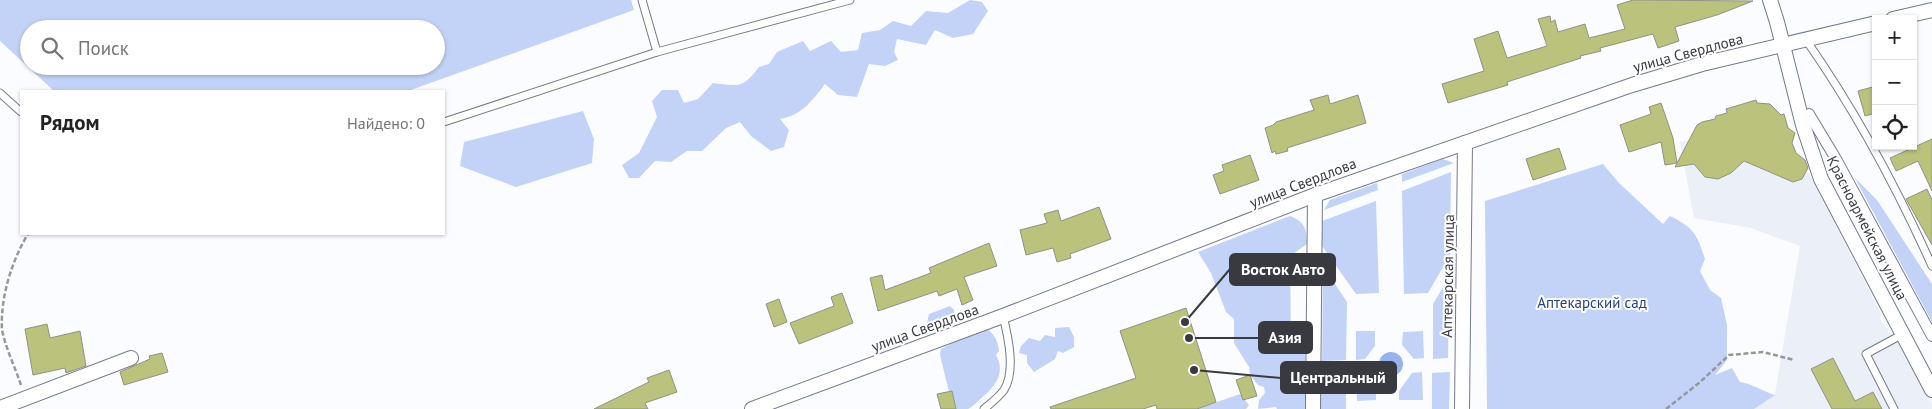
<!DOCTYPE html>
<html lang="ru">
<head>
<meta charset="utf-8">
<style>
	:root { --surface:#fff; --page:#f6f6f6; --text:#222; --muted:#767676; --line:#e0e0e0 }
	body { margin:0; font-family:"PT Sans",sans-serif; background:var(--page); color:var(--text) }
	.controls { position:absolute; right:15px; top:15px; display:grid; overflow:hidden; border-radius:0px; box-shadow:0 1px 4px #0004 }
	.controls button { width:45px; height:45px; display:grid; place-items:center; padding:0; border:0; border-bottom:1px solid var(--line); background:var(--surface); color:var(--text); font:25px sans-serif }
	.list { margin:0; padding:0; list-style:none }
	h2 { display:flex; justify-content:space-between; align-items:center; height:65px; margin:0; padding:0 20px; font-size:21px }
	h2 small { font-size:16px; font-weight:400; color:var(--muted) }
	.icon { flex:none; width:28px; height:28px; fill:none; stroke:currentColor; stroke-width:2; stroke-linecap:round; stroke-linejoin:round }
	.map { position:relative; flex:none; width:1932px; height:409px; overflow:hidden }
	.search { position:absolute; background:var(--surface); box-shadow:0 1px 4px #0004; left:20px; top:20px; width:425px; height:55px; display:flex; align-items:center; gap:12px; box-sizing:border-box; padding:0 18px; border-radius:28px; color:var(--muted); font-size:19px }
	.panel { position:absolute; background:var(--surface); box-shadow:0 1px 4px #0004; left:20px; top:90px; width:425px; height:145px; border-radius:0px }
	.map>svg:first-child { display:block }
</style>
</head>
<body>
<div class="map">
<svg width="1932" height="409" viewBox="0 0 1932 409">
	<rect width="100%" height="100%" fill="#fafcff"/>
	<path fill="#ebeff8" d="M1690 140 1702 160 1699 170 1705 177 1718 179 1731 173 1743 161 1780 177 1783 175 1793 182 1802 179 1807 172 1810 175 1881 314 1880 319 1908 356 1932 404V409H1754L1775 394 1800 246 1751 228 1694 218 1680 142Z"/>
	<g fill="#c3d3f8" fill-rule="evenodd">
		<path d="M0 0H631L634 10 408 91H54L0 41ZM29 29H436V66H29Z"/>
		<path d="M970 0 982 2 988 11 973 34 953 38 935 30 926 45 897 39 894 52 898 60 885 66 869 64 857 97 838 95 825 84C813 100 801 116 780 119L789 130 784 147 771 151 751 136 740 122 726 128 702 151H687L671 162 655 161 639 178H629L622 165 639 153 657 117 652 101 662 90H678L684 103 698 99 713 83C740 86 742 89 759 67L769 64 777 52 803 41 810 51 831 41 841 52 858 50 862 33 880 30 893 21 911 26 926 11 948 13Z"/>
		<path d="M583 111 594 139 592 163 516 187 460 166 464 142Z"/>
		<path d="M1443 159 1454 163 1402 182V174Z"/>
		<path d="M1603 164 1619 183 1663 224 1670 216C1694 228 1697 234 1705 259L1700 271 1710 290 1721 298 1727 325V360L1715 375 1732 368 1740 382C1753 384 1762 391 1775 395L1754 409H1487L1485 201Z"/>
		<path d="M1451 172 1450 255 1428 293 1404 294 1402 191Z"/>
		<path d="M1855 178 1877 200 1932 284V322Z"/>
		<path d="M1377 183 1378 190 1324 210 1330 200Z"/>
		<path d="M1376 201 1379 293 1356 294 1322 246V221Z"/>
		<path d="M1290 216C1304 221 1307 229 1307 244L1290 256 1291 346 1299 347 1305 351 1307 409H1277L1276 407 1258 409 1259 400 1265 393 1264 387 1258 385 1250 375 1249 367 1234 343V319L1226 312 1211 273 1198 252Z"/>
		<path d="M1323 266 1347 302 1346 360 1322 361Z"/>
		<path d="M1449 277 1448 358 1433 359V304Z"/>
		<path d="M950 306 954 310 955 316 950 325 934 331 926 327 929 314Z"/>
		<path d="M983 326C993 332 998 339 999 351L996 355C1007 374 993 389 978 401 975 404 971 408 968 409 965 409 960 409 956 409L952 391 949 392 940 355 941 349 956 341 957 338Z"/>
		<path d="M1069 327 1074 337V347L1063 353 1058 351 1055 359 1034 372 1027 363V355L1019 353 1021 346 1029 338 1040 341 1045 335 1055 337V328Z"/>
		<path d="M1356 331H1375V346L1365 359 1356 360Z"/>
		<path d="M1423 331 1424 358 1414 359 1402 345 1403 332Z"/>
		<path d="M1422 372 1423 400H1399V391L1412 373Z"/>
		<path d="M1450 372 1449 409H1432V373Z"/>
		<path d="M1321 373 1346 374V409H1321Z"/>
		<path d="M1356 373H1364L1376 388V400L1357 401Z"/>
		<path d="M1240 394 1249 405 1246 409H1197Z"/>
	</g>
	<circle fill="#98b2ef" cx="1391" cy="364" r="12"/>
	<g fill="#bbc27c" stroke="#909283">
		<path d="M1633 0 1753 1 1717 15 1675 27 1679 41 1658 48 1653 34 1600 48 1601 51 1580 56 1581 58 1507 82 1508 85 1448 103 1442 84 1484 71 1474 39 1498 31 1507 58 1547 46 1538 19 1550 16 1551 22 1555 20 1558 32 1585 24 1589 38 1625 29 1617 5Z"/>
		<path d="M1876 86V113L1865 116 1858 91Z"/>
		<path d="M1328 95 1330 104 1358 95 1366 123 1287 148 1288 151 1276 154 1275 151 1272 153 1265 128 1273 125 1276 122 1314 110 1310 100Z"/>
		<path d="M1756 100 1757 103 1770 104 1781 115 1784 114 1788 128 1795 133 1792 143 1796 153 1805 160 1808 168 1802 179 1793 182 1744 161 1731 173 1718 179 1705 177 1694 164 1675 167 1697 125 1702 122 1715 119 1716 116 1727 113 1726 109Z"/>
		<path d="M1661 103 1673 138 1677 163 1665 165 1661 142 1629 152 1620 125 1651 114 1649 107Z"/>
		<path d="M1932 139V191L1918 161 1896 171 1890 158Z"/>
		<path d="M1559 148 1566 169 1533 180 1526 159Z"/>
		<path d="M1250 155 1259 180 1220 194 1213 175 1224 171 1222 165Z"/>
		<path d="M1927 189 1932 200V245L1906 199Z"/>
		<path d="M1099 207 1111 239 1070 254 1071 258 1057 262 1053 248 1026 255 1020 230 1047 223 1044 214 1058 210 1061 221Z"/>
		<path d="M989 243 997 266 964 277 973 300 962 305 957 289 939 296 937 291 878 311 870 278 882 275 885 290 931 273 929 268Z"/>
		<path d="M842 293 853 323 799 344 790 323 834 306 831 297Z"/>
		<path d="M779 299 787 322 774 327 766 304Z"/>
		<path d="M1186 308 1216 402 1197 409H1157L1156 405 1143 409H1051L1050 407 1136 378 1120 331Z"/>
		<path d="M47 324 50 338 80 331 86 366 66 373 65 368 33 375 25 329Z"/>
		<path d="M162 353 168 372 124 385 120 372 150 359 149 356Z"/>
		<path d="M1833 358 1855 401 1873 392 1882 409H1832L1811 369Z"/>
		<path d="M669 370 677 392 645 403 648 409H594L649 382 647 378Z"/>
		<path d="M1250 375 1257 396 1243 400 1236 380Z"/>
		<path d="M952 391 956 409H941L937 394Z"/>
	</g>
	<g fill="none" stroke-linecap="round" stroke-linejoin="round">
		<defs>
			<g id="service">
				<path d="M642 0 657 52"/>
				<path d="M1806 40C1855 110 1897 188 1932 266"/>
				<path d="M0 93 21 112"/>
				<path d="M444 122 657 52 850 0"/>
				<path d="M984 409C991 403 999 397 1004 390 1016 371 1008 336 1003 316"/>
				<path d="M1894 409 1866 354 1903 334"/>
			</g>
			<path id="pedestrian" d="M1809 114 1836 159 1932 336"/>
			<g id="minor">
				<path d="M1770 0 1777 22 1803 125 1821 179 1932 390"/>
				<path d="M1893 19 1932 10"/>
				<path d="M0 408 131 358"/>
				<path d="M752 409 1003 316 1315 195 1632 85 1702 64 1876 23"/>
				<path d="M1313 409 1315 195"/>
				<path d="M1462 409 1465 143"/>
			</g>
		</defs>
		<use href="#service" stroke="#747a88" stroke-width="9"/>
		<use href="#pedestrian" stroke="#747a88" stroke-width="12"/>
		<use href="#minor" stroke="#747a88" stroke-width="16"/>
		<g stroke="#95979c" stroke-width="2.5" stroke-dasharray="5 2.5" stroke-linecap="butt">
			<path d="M21 385C15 367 6 349 2 330 0 298 12 260 28 234"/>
			<path d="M1666 409 1699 383 1729 355 1763 352 1794 360"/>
		</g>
		<use href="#service" stroke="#fff" stroke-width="7"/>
		<use href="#pedestrian" stroke="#fff" stroke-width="10"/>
		<use href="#minor" stroke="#fff" stroke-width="14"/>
	</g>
	<g text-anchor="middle" stroke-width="4" stroke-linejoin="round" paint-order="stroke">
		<g font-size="15" fill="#383a40" stroke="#fff">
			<text transform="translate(1688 53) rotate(-15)" y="5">улица Свердлова</text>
			<text transform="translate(1303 183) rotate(-21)" y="5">улица Свердлова</text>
			<text transform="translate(1867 228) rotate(63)" y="5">Красноармейская улица</text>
			<text transform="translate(1448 276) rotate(-89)" y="5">Аптекарская улица</text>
			<text transform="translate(925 328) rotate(-20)" y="5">улица Свердлова</text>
		</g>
		<g font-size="15" fill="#284087" stroke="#fff">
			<text x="1592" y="308">Аптекарский сад</text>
		</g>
	</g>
	<path fill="none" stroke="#383a40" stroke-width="2" d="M1185 322L1230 269M1189 338L1259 338M1194 370L1281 378"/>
	<g fill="#383a40" stroke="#fff" stroke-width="2">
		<circle cx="1185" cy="322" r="5"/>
		<circle cx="1189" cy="338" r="5"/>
		<circle cx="1194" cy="370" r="5"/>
	</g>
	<g fill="#383a40" stroke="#383a40" stroke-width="2">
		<rect x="1230" y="254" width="105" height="31" rx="5"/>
		<rect x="1259" y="322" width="53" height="31" rx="5"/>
		<rect x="1281" y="362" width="115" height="31" rx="5"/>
	</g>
	<g font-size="16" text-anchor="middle" font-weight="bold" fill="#fff">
		<text x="1283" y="275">Восток Авто</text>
		<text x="1285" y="343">Азия</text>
		<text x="1338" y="383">Центральный</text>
	</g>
</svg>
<div class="controls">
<button>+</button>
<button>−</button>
<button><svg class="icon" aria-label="locate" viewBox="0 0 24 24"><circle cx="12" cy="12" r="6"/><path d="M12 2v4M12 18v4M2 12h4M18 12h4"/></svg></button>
</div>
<div class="search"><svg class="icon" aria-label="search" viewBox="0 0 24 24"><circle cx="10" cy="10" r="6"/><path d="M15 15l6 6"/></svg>Поиск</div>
<section class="panel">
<h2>Рядом<small>Найдено: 0</small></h2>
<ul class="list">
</ul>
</section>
</div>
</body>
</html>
